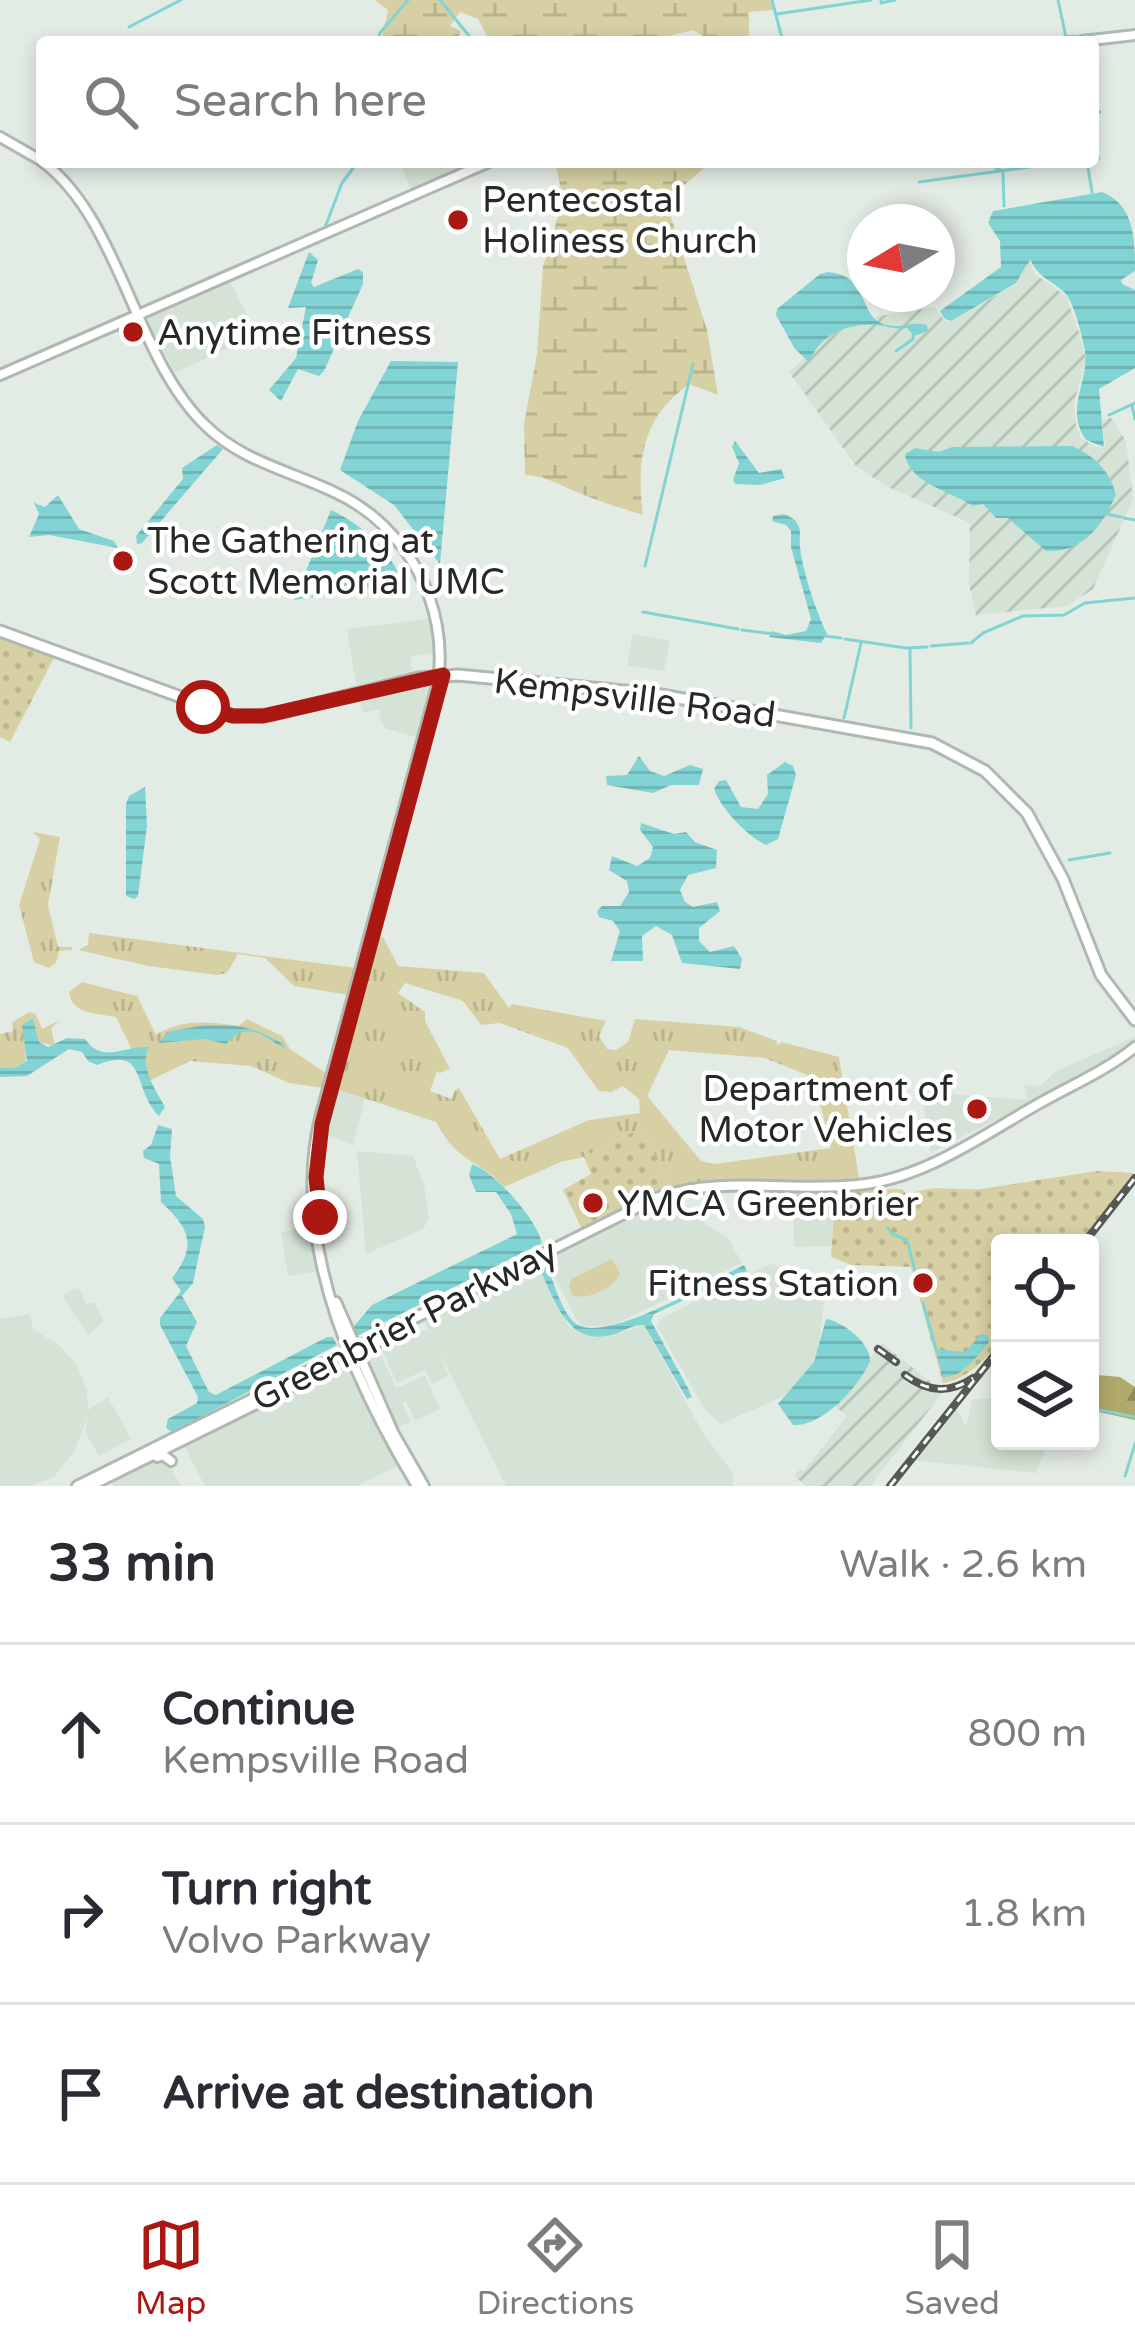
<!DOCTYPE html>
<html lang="en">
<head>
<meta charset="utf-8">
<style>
	:root { --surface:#fff; --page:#f7f7f7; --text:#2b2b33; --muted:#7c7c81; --line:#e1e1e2; --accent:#aa1811 }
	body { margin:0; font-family:"Varela Round",sans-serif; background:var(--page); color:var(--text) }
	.controls { position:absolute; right:36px; bottom:36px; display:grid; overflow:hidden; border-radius:12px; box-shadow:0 6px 18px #0003 }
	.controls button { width:108px; height:108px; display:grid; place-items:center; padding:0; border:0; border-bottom:3px solid var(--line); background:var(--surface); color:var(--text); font:60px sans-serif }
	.compass { position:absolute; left:847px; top:204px; width:108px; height:108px; border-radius:50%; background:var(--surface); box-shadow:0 6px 18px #0003; rotate:260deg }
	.stop { position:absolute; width:36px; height:36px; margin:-27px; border:9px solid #aa1811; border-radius:50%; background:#fff }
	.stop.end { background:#aa1811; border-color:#fff; box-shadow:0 3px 12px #0008 }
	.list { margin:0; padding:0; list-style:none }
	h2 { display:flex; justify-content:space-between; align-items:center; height:156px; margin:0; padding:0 48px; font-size:51px }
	h2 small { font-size:39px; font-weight:400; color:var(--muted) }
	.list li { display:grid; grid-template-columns:78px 1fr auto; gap:36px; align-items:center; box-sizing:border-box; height:180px; padding:0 48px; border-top:3px solid var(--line) }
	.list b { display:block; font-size:45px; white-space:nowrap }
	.list p { margin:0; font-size:39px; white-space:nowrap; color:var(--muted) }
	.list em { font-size:39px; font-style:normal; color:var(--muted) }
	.icon { flex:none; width:66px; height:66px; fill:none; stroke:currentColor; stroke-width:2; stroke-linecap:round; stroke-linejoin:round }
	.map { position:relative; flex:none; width:1135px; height:1486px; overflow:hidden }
	.search { position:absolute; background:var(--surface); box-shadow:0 6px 18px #0003; left:36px; right:36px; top:36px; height:132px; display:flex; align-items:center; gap:30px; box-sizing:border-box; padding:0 42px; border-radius:12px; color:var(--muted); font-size:45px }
	.sheet { height:696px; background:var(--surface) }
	nav { display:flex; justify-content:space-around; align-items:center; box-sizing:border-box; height:168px; border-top:3px solid var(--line); background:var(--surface); font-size:33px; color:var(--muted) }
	nav a { display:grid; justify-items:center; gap:6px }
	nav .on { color:var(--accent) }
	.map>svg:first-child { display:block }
</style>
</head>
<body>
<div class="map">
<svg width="1135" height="1486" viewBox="0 0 1135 1486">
	<defs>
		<pattern id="industrial-furrows" width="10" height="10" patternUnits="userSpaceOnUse" patternTransform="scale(3)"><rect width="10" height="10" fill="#d4e3d5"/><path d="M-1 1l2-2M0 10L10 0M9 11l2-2" fill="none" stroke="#b6c3b7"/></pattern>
		<pattern id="grass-tufts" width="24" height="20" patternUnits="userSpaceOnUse" patternTransform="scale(3)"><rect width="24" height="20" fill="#d7d0a4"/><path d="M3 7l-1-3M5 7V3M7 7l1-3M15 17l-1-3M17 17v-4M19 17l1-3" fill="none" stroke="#b8b38d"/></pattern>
		<pattern id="forest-firs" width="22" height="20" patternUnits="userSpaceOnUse" patternTransform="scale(3)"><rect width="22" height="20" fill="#b1a86b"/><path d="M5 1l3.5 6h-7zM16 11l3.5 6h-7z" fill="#908958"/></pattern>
		<pattern id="wetland-marsh" width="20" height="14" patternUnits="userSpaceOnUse" patternTransform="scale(3)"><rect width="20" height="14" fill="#d7d0a4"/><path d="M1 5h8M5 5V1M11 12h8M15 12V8" fill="none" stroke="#b8b38d"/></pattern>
		<pattern id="park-dots" width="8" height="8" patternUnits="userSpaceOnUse" patternTransform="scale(3)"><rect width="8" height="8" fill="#d7d0a4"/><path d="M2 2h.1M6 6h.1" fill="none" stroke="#b8b38d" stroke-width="1.8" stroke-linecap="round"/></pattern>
		<pattern id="water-rules" width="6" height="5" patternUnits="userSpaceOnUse" patternTransform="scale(3)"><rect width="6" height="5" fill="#82d4d4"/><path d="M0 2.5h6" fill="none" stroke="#70b6b6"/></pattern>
	</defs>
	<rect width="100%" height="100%" fill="#e3ece4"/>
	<g fill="#d4e3d5">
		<path d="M399 162H479L413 193Z"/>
		<path d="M230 281 257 334 175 373 148 322 149 317Z"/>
		<path d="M433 618 436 653 410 656 412 671 356 685 347 629Z"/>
		<path d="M633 634 670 641 664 671 627 665Z"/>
		<path d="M431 680 434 683 419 738 385 728 379 715 381 709 363 713 359 698Z"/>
		<path d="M1135 1037V1045L1117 1058 998 1124 995 1120 931 1153 922 1092 1028 1100 1024 1085 1040 1086 1056 1071Z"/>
		<path d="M333 1088 365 1098 353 1145 322 1132Z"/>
		<path d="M357 1151 413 1156 424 1185 429 1219 423 1229 366 1254Z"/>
		<path d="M666 1200 728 1238 742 1263 611 1326H583L578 1322 545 1258Z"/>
		<path d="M835 1212 831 1246 794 1247V1213Z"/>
		<path d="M313 1226 321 1271 288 1276 281 1232Z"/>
		<path d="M772 1263 824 1302 818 1350 811 1368 784 1396 721 1424 705 1410 657 1326 662 1318Z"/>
		<path d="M525 1269 540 1270 569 1327 611 1336 644 1325 703 1433 733 1473V1486H506L438 1349 449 1376 432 1384 425 1370 397 1383 382 1350 427 1329 424 1320Z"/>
		<path d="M74 1288 79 1289 86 1304 93 1302 104 1321 88 1335 62 1296Z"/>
		<path d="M29 1314 34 1330 58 1344 77 1365 87 1391 88 1410 108 1397 131 1439 99 1456 85 1432 88 1416 75 1450 54 1477 29 1486H0V1319Z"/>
		<path d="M381 1355 396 1388 425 1375 440 1409 415 1421 406 1401 402 1402 411 1422 396 1428 388 1410 392 1407 387 1408 365 1362Z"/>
		<path d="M347 1364 401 1464 357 1486H205L184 1445Z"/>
		<path d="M1000 1398V1441H1049L1036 1473 913 1460 956 1407 966 1427 972 1399Z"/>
		<path d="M158 1457 168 1461 181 1486H112L111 1479Z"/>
	</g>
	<g fill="url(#industrial-furrows)">
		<path d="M1029 260 1035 274 1066 296 1080 335 1086 360 1074 403 1076 426 1081 438 1093 446 1105 448 1102 419 1111 418 1126 441 1133 499 1093 589 1067 606 976 615 969 584 970 523 886 486 856 466 789 372 832 334 879 316 935 307 945 321H951L1016 284Z"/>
		<path d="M882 1343 943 1392 870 1486H806L794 1476 800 1469 804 1471 847 1416 834 1405Z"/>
	</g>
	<g fill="url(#grass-tufts)" fill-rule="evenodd">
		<path d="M33 832 60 837 48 905 58 947H72V950L59 951 56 963 49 968 34 962 19 905 40 839Z"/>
		<path d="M89 933 356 968 349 995 294 986 265 958 238 954 227 973 217 975 148 966 78 950 88 945Z"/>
		<path d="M377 937H383L398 966 484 973 509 1008 512 1004 606 1021 599 1036 607 1049 616 1050 628 1042 635 1019 739 1027 777 1041V1045L782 1042 839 1057 860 1183 673 1190 641 1128 584 1157 561 1162 504 1187C476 1157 458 1164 436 1122L333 1088ZM405 983 463 1001 481 1025 500 1023 568 1048 599 1091 611 1092 623 1086 639 1099 640 1113 589 1120 500 1159 459 1088 454 1091 452 1099 430 1091 437 1071 440 1073 450 1069 425 1021V1012L398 993ZM669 1050 765 1058 807 1075 816 1088 831 1148 715 1164 701 1161 647 1096Z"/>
		<path d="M82 982 137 996 156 1035C181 1018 212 1022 239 1026L247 1019 282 1036 290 1049 329 1075 325 1088 289 1083 251 1066 190 1061 147 1082 116 1017C98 1013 71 1015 69 992Z"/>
		<path d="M29 1012 36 1014 42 1029 60 1020 51 1028 55 1046 39 1042 33 1018 25 1044 26 1061 14 1068H0V1034L13 1031 12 1022Z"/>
	</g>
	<path fill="url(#forest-firs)" d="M1090 1365 1097 1375 1120 1377 1135 1387V1420L1090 1410Z"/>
	<g fill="url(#wetland-marsh)">
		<path d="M375 0H773L774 10 749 12V42H714L693 30 669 36 664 42H490L478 19 460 12 450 26 461 31 458 39 381 42 388 10Z"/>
		<path d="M555 162H701L703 169 677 191 671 217 707 330 718 395 689 384C642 419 636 460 643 515 621 508 601 502 579 493 559 485 547 476 525 475L524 424 537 354 543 267 563 199Z"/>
	</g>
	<g fill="url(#park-dots)">
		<path d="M0 635 55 656 10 742 0 737Z"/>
		<path d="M641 1128 673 1190 583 1231 563 1190 591 1174 584 1157Z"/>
		<path d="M1097 1171 1133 1173 1135 1177 1081 1243H1000V1343C983 1360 968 1379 943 1383L911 1267 851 1265 831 1257 834 1213H794L797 1192 902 1189 908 1196C929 1183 956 1191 980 1189Z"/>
	</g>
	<path fill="#d7d0a4" d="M612 1259 620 1273C615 1288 587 1301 572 1295L569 1287 571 1279Z"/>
	<g fill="url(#water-rules)">
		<path d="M1102 192C1135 205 1135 240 1135 271L1121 280 1122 284 1135 290V368L1099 389 1104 447 1086 440C1063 407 1092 380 1084 346 1081 332 1074 302 1064 292 1050 279 1038 278 1030 259L1016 283 951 321 945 319 940 311 1001 267 1000 241 988 223 993 211Z"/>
		<path d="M309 252 318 260 311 283 314 287 358 269 363 272V284L324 371 319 376 298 369 281 401 269 390 296 358 306 307 288 308Z"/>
		<path d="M828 272C868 275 860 314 881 323 900 331 910 320 927 325L928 331 914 336 907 328C894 330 888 326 876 325 847 323 820 335 809 362L795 349 776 315 777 309 820 274Z"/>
		<path d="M391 361 458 362 440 564 394 505 340 470 358 421Z"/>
		<path d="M735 441 759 473 781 469 785 478 760 485 735 484 733 480 739 463 732 447Z"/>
		<path d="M217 445 223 449 142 543 137 544 136 536 183 479 182 468Z"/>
		<path d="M1072 446C1094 456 1110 470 1116 495 1102 526 1083 553 1046 551L1008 518H996L983 504 973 506C948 490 909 483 905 454L915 448 939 452 952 447Z"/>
		<path d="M58 495 79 529 114 541 118 548 49 535 29 537 39 514 34 503 45 507Z"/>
		<path d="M331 510C362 524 391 552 403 583L294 600Z"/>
		<path d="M784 514C792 518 795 518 799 527 801 533 799 540 800 547 803 573 816 611 827 634L821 643 769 637 772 631 786 635 806 631 811 619 791 547V531L786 525 772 521 773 516Z"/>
		<path d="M639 756 650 771 664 776 690 765 703 769 699 785H671L653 793 607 785 606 776 627 775Z"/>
		<path d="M785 762 793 766 796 775 778 839 766 845C746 835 722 810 714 789L719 781 726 780 741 807 758 809 768 794 767 775Z"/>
		<path d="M145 787 147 826 138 896 134 899 126 896V804L129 796Z"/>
		<path d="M641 823 674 834 686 832 695 842 717 850 716 868 688 875 680 890 685 902 693 907 717 902 720 911 699 928V941L710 952 734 946 742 959 740 969 682 963 672 935 656 926 642 936 643 961H611L620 931 613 921 599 917 597 911 602 906H620L629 892 627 881 609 870 612 856 637 866 650 858 653 847 640 830Z"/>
		<path d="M33 1018 39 1042 48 1047 67 1038 85 1039C103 1064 121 1046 149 1047 139 1066 155 1089 165 1107L159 1116C132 1090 148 1044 97 1065L88 1061 82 1052 69 1049 27 1076 0 1077V1068H14L27 1061 22 1025Z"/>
		<path d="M206 1025C244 1025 253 1027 285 1045L284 1048C259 1035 249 1020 226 1044L204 1039 158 1043 170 1031Z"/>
		<path d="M158 1125 172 1129 170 1156 176 1196 203 1219 205 1227 193 1283 182 1296 197 1322 186 1346 209 1392 216 1395 327 1337H333L337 1345 172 1432 166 1428 168 1419 197 1403 198 1397 160 1325V1318L181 1291 172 1278C198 1245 189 1228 161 1202L159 1164 144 1158 143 1151 151 1145Z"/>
		<path d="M472 1164C495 1172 537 1220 542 1243L357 1336 354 1326 372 1305 517 1234 511 1214 496 1192H476L469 1175Z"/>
		<path d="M744 1265 747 1271 654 1314 651 1321 688 1388 692 1397 687 1399 644 1325C632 1325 626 1330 615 1334 568 1348 557 1304 540 1270L547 1267C554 1282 563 1317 578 1325 610 1342 711 1281 744 1265Z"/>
		<path d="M826 1319C842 1321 871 1343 870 1361 859 1388 821 1427 793 1425L778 1404 814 1362Z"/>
		<path d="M981 1334 988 1335 989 1342C978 1356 962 1378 943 1377L935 1349 965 1352Z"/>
	</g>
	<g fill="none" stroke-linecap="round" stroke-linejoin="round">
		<g stroke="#82d4d4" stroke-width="3">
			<path d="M440 0 474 42"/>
			<path d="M772 0 783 42"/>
			<path d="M881 0V3L895 0"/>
			<path d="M1058 0 1066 37"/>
			<path d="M777 14 871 0"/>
			<path d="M129 27 181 0"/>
			<path d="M1096 34H1115"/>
			<path d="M1078 36 1092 34"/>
			<path d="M1063 37 1075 36"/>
			<path d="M377 42 380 33 408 0"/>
			<path d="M1028 42 1060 38"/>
			<path d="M1093 112H1100"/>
			<path d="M1093 158H1099"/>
			<path d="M983 162 1001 170"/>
			<path d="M1087 162 1092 192"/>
			<path d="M1003 173 1004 206"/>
			<path d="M919 182 1066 162"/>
			<path d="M324 230 342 183 358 162"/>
			<path d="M163 309 198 293"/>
			<path d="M99 337 127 327"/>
			<path d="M896 351 913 339V334"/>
			<path d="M1132 406 1135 419"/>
			<path d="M1109 415 1135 403"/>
			<path d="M1107 514 1121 517"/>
			<path d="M1124 518 1135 520"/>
			<path d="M645 566 693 364"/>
			<path d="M643 612 738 629"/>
			<path d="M742 630 774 634"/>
			<path d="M825 636 841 638"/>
			<path d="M845 639 906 648 927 647"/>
			<path d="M971 643 983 633 1023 616 1064 615 1085 603 1135 598"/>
			<path d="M931 646 968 643"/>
			<path d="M910 650 911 728"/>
			<path d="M844 718 861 643"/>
			<path d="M1069 860 1110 853"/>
			<path d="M888 1228 892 1234 907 1240 921 1294"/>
			<path d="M923 1303 936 1349"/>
			<path d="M1090 1408 1135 1417"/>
			<path d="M1125 1476 1135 1444"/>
		</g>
		<defs>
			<g id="secondary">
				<path d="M1083 41 1135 35"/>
				<path d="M0 137 42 161"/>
				<path d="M43 162C121 221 134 357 206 426 243 462 291 471 336 493 407 526 449 605 438 682L320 1118C290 1243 354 1382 417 1486"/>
				<path d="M0 375 489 162"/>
				<path d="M336 1302 394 1434 424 1486"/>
				<path d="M354 1355 404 1328"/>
				<path d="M157 1457 163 1455 171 1461"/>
				<path d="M77 1486 656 1198C720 1175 791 1192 857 1185 924 1179 983 1135 1040 1103 1072 1085 1107 1070 1135 1047"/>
				<path d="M90 1486 309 1378"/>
			</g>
			<path id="primary" d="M0 631 233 716 271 715 418 678 458 675 655 694 932 743 985 771 1027 813 1063 879 1101 975 1135 1020"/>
		</defs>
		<use href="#secondary" stroke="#b0b9b1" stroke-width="14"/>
		<use href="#primary" stroke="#b0b9b1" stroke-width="15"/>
		<use href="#secondary" stroke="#fff" stroke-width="8"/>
		<use href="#primary" stroke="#fff" stroke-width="9"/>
		<defs>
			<g id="rail">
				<path d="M1084 1243 1135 1178"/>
				<path d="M878 1349 896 1362"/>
				<path d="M905 1375C928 1392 949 1394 973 1378"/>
				<path d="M890 1486 1000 1348"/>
			</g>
		</defs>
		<use href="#rail" stroke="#545954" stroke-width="8"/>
		<use href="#rail" stroke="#fff" stroke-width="3" stroke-dasharray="9" stroke-linecap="butt"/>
	</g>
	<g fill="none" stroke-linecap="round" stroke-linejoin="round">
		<path stroke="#aa1811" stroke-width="15" d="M203 707 233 716H263L443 675 322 1124 316 1177 320 1217"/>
	</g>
	<g fill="#aa1811" stroke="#fff" stroke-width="4.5">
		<circle cx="458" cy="220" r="12"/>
		<circle cx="133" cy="332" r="12"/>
		<circle cx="123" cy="561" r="12"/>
		<circle cx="977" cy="1109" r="12"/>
		<circle cx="593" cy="1203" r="12"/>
		<circle cx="923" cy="1283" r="12"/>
	</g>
	<g text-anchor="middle" stroke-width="9" stroke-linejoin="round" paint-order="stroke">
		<g font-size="36" fill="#262926" stroke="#fff" text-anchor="start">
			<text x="482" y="212">Pentecostal<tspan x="482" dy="41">Holiness Church</tspan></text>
			<text x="157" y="345">Anytime Fitness</text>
			<text x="147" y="553">The Gathering at<tspan x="147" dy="41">Scott Memorial UMC</tspan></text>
			<text x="953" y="1101" text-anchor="end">Department of<tspan x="953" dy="41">Motor Vehicles</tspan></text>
			<text x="617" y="1216">YMCA Greenbrier</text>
			<text x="899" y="1296" text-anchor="end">Fitness Station</text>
		</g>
		<g font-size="36" fill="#262926" stroke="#fff">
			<text transform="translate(635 697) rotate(7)" y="13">Kempsville Road</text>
			<text transform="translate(404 1324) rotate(-27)" y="13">Greenbrier Parkway</text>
		</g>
	</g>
</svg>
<div class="controls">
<button><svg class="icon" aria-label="locate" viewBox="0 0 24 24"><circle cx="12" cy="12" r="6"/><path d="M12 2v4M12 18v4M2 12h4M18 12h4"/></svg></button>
<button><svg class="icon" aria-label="layers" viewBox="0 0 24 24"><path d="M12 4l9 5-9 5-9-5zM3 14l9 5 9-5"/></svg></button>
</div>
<svg class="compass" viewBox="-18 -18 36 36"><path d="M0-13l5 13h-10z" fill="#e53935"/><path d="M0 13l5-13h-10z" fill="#7c7c81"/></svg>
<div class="stop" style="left:203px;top:707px"></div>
<div class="stop end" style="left:320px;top:1217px"></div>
<div class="search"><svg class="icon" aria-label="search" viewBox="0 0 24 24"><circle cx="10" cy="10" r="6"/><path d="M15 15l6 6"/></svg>Search here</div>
</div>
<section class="sheet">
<h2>33 min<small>Walk · 2.6 km</small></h2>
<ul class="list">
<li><svg class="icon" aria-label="ahead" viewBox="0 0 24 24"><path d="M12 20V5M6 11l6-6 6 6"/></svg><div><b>Continue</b><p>Kempsville Road</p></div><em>800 m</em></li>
<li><svg class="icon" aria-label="right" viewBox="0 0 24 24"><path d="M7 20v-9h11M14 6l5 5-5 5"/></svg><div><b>Turn right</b><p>Volvo Parkway</p></div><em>1.8 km</em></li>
<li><svg class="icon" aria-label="arrive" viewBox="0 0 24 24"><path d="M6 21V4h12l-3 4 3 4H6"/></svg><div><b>Arrive at destination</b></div></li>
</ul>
</section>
<nav>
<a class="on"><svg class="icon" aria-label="map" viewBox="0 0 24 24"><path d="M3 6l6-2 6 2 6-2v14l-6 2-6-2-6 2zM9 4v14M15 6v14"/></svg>Map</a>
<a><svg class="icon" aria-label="directions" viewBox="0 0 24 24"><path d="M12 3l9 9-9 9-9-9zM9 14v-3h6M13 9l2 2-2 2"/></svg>Directions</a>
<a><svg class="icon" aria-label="saved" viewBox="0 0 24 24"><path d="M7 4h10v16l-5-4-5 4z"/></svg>Saved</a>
</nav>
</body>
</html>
